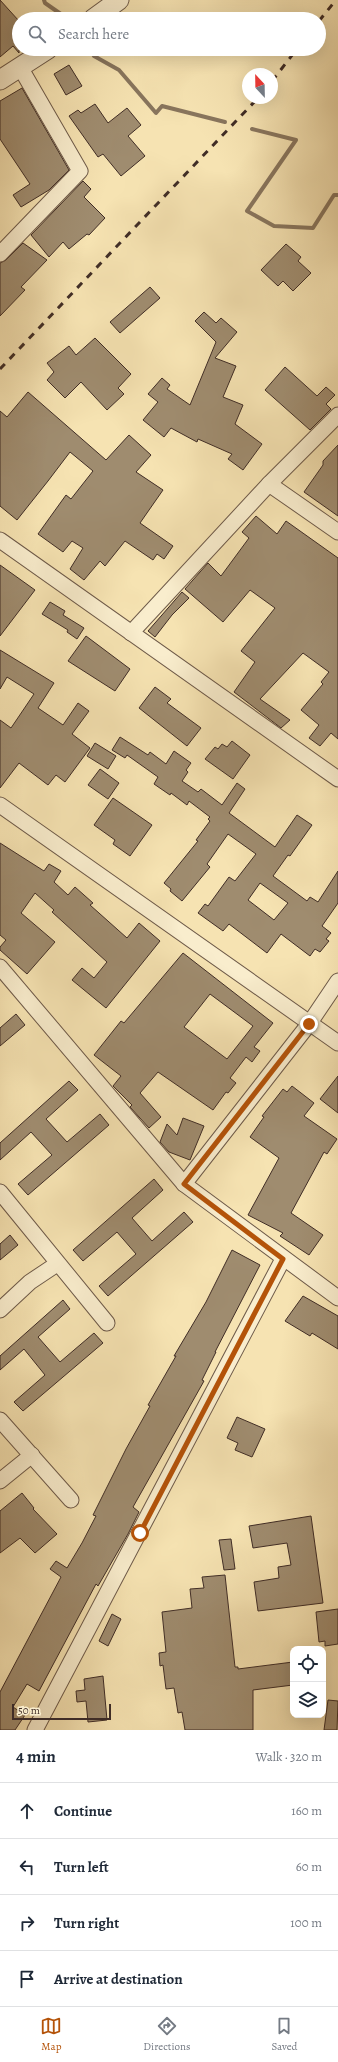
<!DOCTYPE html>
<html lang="en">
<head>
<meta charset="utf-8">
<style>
	:root { --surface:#fff; --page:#f2f2f3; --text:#1f2937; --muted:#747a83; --line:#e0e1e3; --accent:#b45309 }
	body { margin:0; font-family:Alegreya,serif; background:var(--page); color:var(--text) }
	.controls { position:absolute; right:12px; bottom:12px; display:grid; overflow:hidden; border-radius:8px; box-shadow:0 4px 16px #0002 }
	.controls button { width:36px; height:36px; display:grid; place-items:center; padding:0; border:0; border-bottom:1px solid var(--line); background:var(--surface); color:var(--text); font:20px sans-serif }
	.compass { position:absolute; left:242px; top:68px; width:36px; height:36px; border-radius:50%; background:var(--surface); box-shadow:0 4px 16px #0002; rotate:338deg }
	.scale { position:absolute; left:12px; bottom:10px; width:99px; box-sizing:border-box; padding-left:4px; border:2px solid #402d26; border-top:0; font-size:11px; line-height:14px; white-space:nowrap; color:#402d26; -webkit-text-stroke:3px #f9edcd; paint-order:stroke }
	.stop { position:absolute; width:12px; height:12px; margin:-9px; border:3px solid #b45309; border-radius:50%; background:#fff }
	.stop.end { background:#b45309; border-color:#fff; box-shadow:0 1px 4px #0008 }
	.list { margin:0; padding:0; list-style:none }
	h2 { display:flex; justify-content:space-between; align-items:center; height:52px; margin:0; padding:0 16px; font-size:17px }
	h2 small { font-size:13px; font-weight:400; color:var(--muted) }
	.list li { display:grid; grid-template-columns:26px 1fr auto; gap:12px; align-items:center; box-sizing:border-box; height:56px; padding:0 16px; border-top:1px solid var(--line) }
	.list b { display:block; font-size:15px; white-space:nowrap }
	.list em { font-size:13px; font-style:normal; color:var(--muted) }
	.icon { flex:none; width:22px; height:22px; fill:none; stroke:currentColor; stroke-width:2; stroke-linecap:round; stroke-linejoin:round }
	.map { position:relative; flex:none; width:338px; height:1730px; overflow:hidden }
	.search { position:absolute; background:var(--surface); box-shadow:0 4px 16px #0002; left:12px; right:12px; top:12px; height:44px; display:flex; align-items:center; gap:10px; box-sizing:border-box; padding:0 14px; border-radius:22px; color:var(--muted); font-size:15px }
	.sheet { height:276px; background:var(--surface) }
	nav { display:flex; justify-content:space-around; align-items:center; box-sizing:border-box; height:56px; border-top:1px solid var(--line); background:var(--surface); font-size:11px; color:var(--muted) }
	nav a { display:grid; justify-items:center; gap:2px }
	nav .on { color:var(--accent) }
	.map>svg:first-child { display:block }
</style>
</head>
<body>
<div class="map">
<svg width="338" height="1730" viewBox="0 0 338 1730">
	<rect width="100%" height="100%" fill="#f6e3b2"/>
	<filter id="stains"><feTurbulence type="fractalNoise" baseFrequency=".005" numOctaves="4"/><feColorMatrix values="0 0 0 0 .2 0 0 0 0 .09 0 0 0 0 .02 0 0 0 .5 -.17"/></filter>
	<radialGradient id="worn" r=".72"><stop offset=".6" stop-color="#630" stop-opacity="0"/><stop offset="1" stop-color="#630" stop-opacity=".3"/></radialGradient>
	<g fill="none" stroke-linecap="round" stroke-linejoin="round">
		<g stroke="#88755d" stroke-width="4">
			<path d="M44 0 45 3 68 19"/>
			<path d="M90 49 94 56 119 70 156 113 162 106 225 122"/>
			<path d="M252 129 296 140 247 211 274 226 313 228 334 195H338"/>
		</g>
	</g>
	<g fill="#9f8c6f" stroke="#402d26" fill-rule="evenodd">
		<path d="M0 0 19 21V53L13 46 0 57Z"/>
		<path d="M69 65 82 86 66 95 54 74Z"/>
		<path d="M22 88 69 170 49 190 21 207 13 195 30 184 0 139V101Z"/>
		<path d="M95 104 108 123 127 108 141 125 128 136 145 156 121 176 103 154 98 157 69 116 78 110 81 113Z"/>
		<path d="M83 181 91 189 84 197 105 218 89 235 87 234 69 249 63 242 49 257 31 235Z"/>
		<path d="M23 243 47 260 21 287 25 290 0 316V263L6 260Z"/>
		<path d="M286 244 301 257 298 261 311 273 293 291 283 281 278 286 261 270Z"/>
		<path d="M150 287 160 298 120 333 110 322Z"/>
		<path d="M204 312 216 323 221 318 237 332 215 358 236 366 223 397 243 405 235 424 262 444 243 470 228 459 232 454 198 439 197 442 171 428 164 437 143 420 158 402 148 394 162 378 170 385 167 389 190 405 216 342 195 321Z"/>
		<path d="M95 338 131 374 118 388 124 394 107 410 81 382 65 398 47 380 54 372 47 363 69 346 76 355Z"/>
		<path d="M285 367 317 396 326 387 335 395 326 404 331 409 310 430 265 390Z"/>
		<path d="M28 392 106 460 129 435 151 455 136 472 163 490 140 523 173 546 164 559 157 554 153 560 125 541 105 566 100 561 84 580 70 569 83 548 72 541 63 552 38 534 66 495 71 499 93 471 70 452 48 481 17 520 0 506V411L7 417Z"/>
		<path d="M338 445V516L304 492 323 465V461Z"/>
		<path d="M256 516 277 534 286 521 338 558V739L331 733 320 746 309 738 319 725 301 710 323 684 321 682 329 672 303 653 260 699 290 720 281 728 234 692 255 662 241 651 275 608 250 590 223 622 185 589 208 563 221 576 249 538 242 532Z"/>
		<path d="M0 565 35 590 0 636Z"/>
		<path d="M182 592 189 598 172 615 155 637 148 631Z"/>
		<path d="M50 602 65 611 63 615 84 628 77 639 67 632 68 630 42 614Z"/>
		<path d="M86 636 130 669 115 691 68 661Z"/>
		<path d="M0 650 54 683 38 708 63 725 78 703 89 711 72 734 90 748 65 782 56 775 48 785 19 763 0 788V720L11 728 34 694 7 677 0 689Z"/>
		<path d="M155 687 171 699 167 703 201 728 187 746 139 708Z"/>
		<path d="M120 737 148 755 150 752 166 764 174 751 191 763 186 770 188 772 182 781 198 792 201 789 222 805 237 783 245 789 229 813 275 847 297 815 312 825 290 856 288 855 273 876 307 901 310 897 318 902 338 871V903L322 926 331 933 326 939 329 941 320 952 315 949 310 956 281 934 267 953 229 924 223 931 198 913 205 904 208 906 229 877 235 881 256 854 228 834 207 864 210 867 182 901 170 891 171 889 164 883 198 841 196 840 210 821 208 819 210 817 189 801 187 805 171 793 170 795 154 784 158 777 127 755 125 758 112 750ZM260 883 288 903 274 920 248 900Z"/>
		<path d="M232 741 250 755 233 779 205 759 215 747 218 749 222 744 227 747Z"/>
		<path d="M95 743 116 756 108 769 87 756Z"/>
		<path d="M100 769 119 783 108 799 88 785Z"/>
		<path d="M113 798 152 825 130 856 113 844 115 840 94 825Z"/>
		<path d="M0 843 44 871 49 864 61 871 54 882 68 895 75 887 93 903 90 905 127 938 139 923 160 941 106 1008 72 980 82 968 94 978 107 962 52 912 54 910 35 893 21 913 55 942 27 974 0 950V947L6 940 0 935Z"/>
		<path d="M183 953 273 1023 254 1047 260 1051 252 1062 246 1057 230 1078 236 1083 228 1093 226 1092 213 1110 158 1072 140 1093 161 1117 149 1128 130 1107 132 1105 113 1086 121 1076 94 1055 121 1021 124 1023ZM210 994 253 1026 227 1059 184 1027Z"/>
		<path d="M16 1014 25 1025 0 1046V1028Z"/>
		<path d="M338 1076V1113L320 1099Z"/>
		<path d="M69 1081 78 1090 46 1119 67 1142 100 1114 109 1125 28 1195 18 1184 52 1155 31 1132 0 1160V1143Z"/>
		<path d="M292 1086 314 1103 304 1116 337 1139 327 1154 324 1152 291 1213 323 1235 309 1255 280 1236 283 1233 248 1215 279 1158 250 1137 264 1117 262 1116 283 1089 287 1092Z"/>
		<path d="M183 1118 204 1126 190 1160 169 1152 160 1142 167 1124 177 1135Z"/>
		<path d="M154 1179 163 1190 132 1218 152 1241 184 1212 193 1222 108 1296 99 1286 136 1254 117 1232 83 1261 73 1250Z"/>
		<path d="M10 1235 18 1245 0 1260V1244Z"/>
		<path d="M232 1250 260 1265 215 1352H216L202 1380 204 1381 133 1507 139 1512 128 1534 98 1586 96 1584 39 1691 27 1684 13 1707 25 1715 15 1730H0V1692L61 1577 50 1569 56 1561 67 1568 82 1543 96 1516 93 1515 126 1449 150 1406 148 1405 176 1356H174L206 1302Z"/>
		<path d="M303 1296 338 1316V1349L312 1333 310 1336 285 1321Z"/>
		<path d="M63 1300 70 1309 38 1337 60 1362 94 1333 103 1343 23 1411 14 1402 45 1375 24 1349 0 1370V1356Z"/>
		<path d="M237 1417 265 1429 252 1457 235 1450 238 1443 227 1438Z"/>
		<path d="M22 1493 34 1508 33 1509 57 1534 35 1553 20 1538 0 1553V1511Z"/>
		<path d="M311 1516 323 1603 258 1611 254 1582 279 1578 278 1567 291 1565 287 1543 253 1548 249 1526Z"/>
		<path d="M231 1539 235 1569 224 1570 219 1540Z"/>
		<path d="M225 1575 235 1667H238V1669L293 1662V1685L253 1690V1730H185L182 1712 178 1713 174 1688 166 1689 163 1665 160 1666 159 1653 166 1652 162 1612 192 1608 190 1589 204 1588 202 1577Z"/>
		<path d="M338 1609V1644L325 1646V1641L319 1642 316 1612Z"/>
		<path d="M112 1614 121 1619 108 1646 99 1641Z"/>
		<path d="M103 1676 107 1720 88 1722 86 1701 77 1702 76 1691 85 1690 84 1679Z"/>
		<path d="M328 1700 338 1701 337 1730H324Z"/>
	</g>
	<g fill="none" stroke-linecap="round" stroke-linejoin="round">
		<defs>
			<g id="minor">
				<path d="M0 254 80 171 20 67"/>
				<path d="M269 484 338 532"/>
				<path d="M0 540 338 779"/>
				<path d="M131 633 269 484 338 415"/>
				<path d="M0 805 338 1043"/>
				<path d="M0 967 184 1184 338 1298"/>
				<path d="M184 1184 309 1024 338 981"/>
				<path d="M0 1192 107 1323"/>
				<path d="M0 1310 30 1282 57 1264"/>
				<path d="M0 1420 71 1500"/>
				<path d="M0 1481 32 1455"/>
				<path d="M35 1730 283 1259"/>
			</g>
			<g id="tertiary">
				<path d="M93 19 119 0"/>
				<path d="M0 80 48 49"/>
			</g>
		</defs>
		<use href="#minor" stroke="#6e5a49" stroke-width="17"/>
		<use href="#tertiary" stroke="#6e5a49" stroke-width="21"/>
		<use href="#minor" stroke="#f9edcd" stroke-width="15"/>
		<use href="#tertiary" stroke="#f9edcd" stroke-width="19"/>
		<g stroke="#402d26" stroke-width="3" stroke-dasharray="7 7" stroke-linecap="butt">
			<path d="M319 21 336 0"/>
			<path d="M272 81 297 49"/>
			<path d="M0 369 258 98"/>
		</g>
	</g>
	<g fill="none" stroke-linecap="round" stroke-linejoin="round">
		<path stroke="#b45309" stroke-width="5" d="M140 1533 283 1259 184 1184 309 1024"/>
	</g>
	<rect width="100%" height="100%" filter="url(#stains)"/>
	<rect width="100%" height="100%" fill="url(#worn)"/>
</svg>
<div class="controls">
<button><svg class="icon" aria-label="locate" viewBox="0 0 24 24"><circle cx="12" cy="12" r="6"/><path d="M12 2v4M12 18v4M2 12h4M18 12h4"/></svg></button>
<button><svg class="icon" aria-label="layers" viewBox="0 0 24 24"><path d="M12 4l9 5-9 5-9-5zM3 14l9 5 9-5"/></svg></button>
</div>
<svg class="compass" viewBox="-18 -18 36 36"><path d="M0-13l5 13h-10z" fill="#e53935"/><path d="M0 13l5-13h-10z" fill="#747a83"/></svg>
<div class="scale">50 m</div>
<div class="stop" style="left:140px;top:1533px"></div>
<div class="stop end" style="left:309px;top:1024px"></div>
<div class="search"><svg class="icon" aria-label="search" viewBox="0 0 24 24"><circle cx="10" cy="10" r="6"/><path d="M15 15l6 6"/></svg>Search here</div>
</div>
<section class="sheet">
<h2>4 min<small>Walk · 320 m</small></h2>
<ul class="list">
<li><svg class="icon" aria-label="ahead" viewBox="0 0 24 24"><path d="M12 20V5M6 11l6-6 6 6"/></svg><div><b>Continue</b></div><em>160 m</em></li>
<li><svg class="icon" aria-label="left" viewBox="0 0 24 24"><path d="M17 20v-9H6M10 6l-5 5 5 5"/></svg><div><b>Turn left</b></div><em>60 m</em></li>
<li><svg class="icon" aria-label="right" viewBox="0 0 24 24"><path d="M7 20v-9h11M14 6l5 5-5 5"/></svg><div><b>Turn right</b></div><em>100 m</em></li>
<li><svg class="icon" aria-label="arrive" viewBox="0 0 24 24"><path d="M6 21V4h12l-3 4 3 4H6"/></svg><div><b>Arrive at destination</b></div></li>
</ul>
</section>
<nav>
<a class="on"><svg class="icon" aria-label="map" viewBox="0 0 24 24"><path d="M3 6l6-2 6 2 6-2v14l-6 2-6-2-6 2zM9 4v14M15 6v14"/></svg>Map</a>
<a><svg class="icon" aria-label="directions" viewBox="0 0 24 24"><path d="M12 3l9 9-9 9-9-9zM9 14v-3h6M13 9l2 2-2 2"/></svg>Directions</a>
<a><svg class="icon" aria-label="saved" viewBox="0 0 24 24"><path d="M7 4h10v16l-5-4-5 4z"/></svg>Saved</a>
</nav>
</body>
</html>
